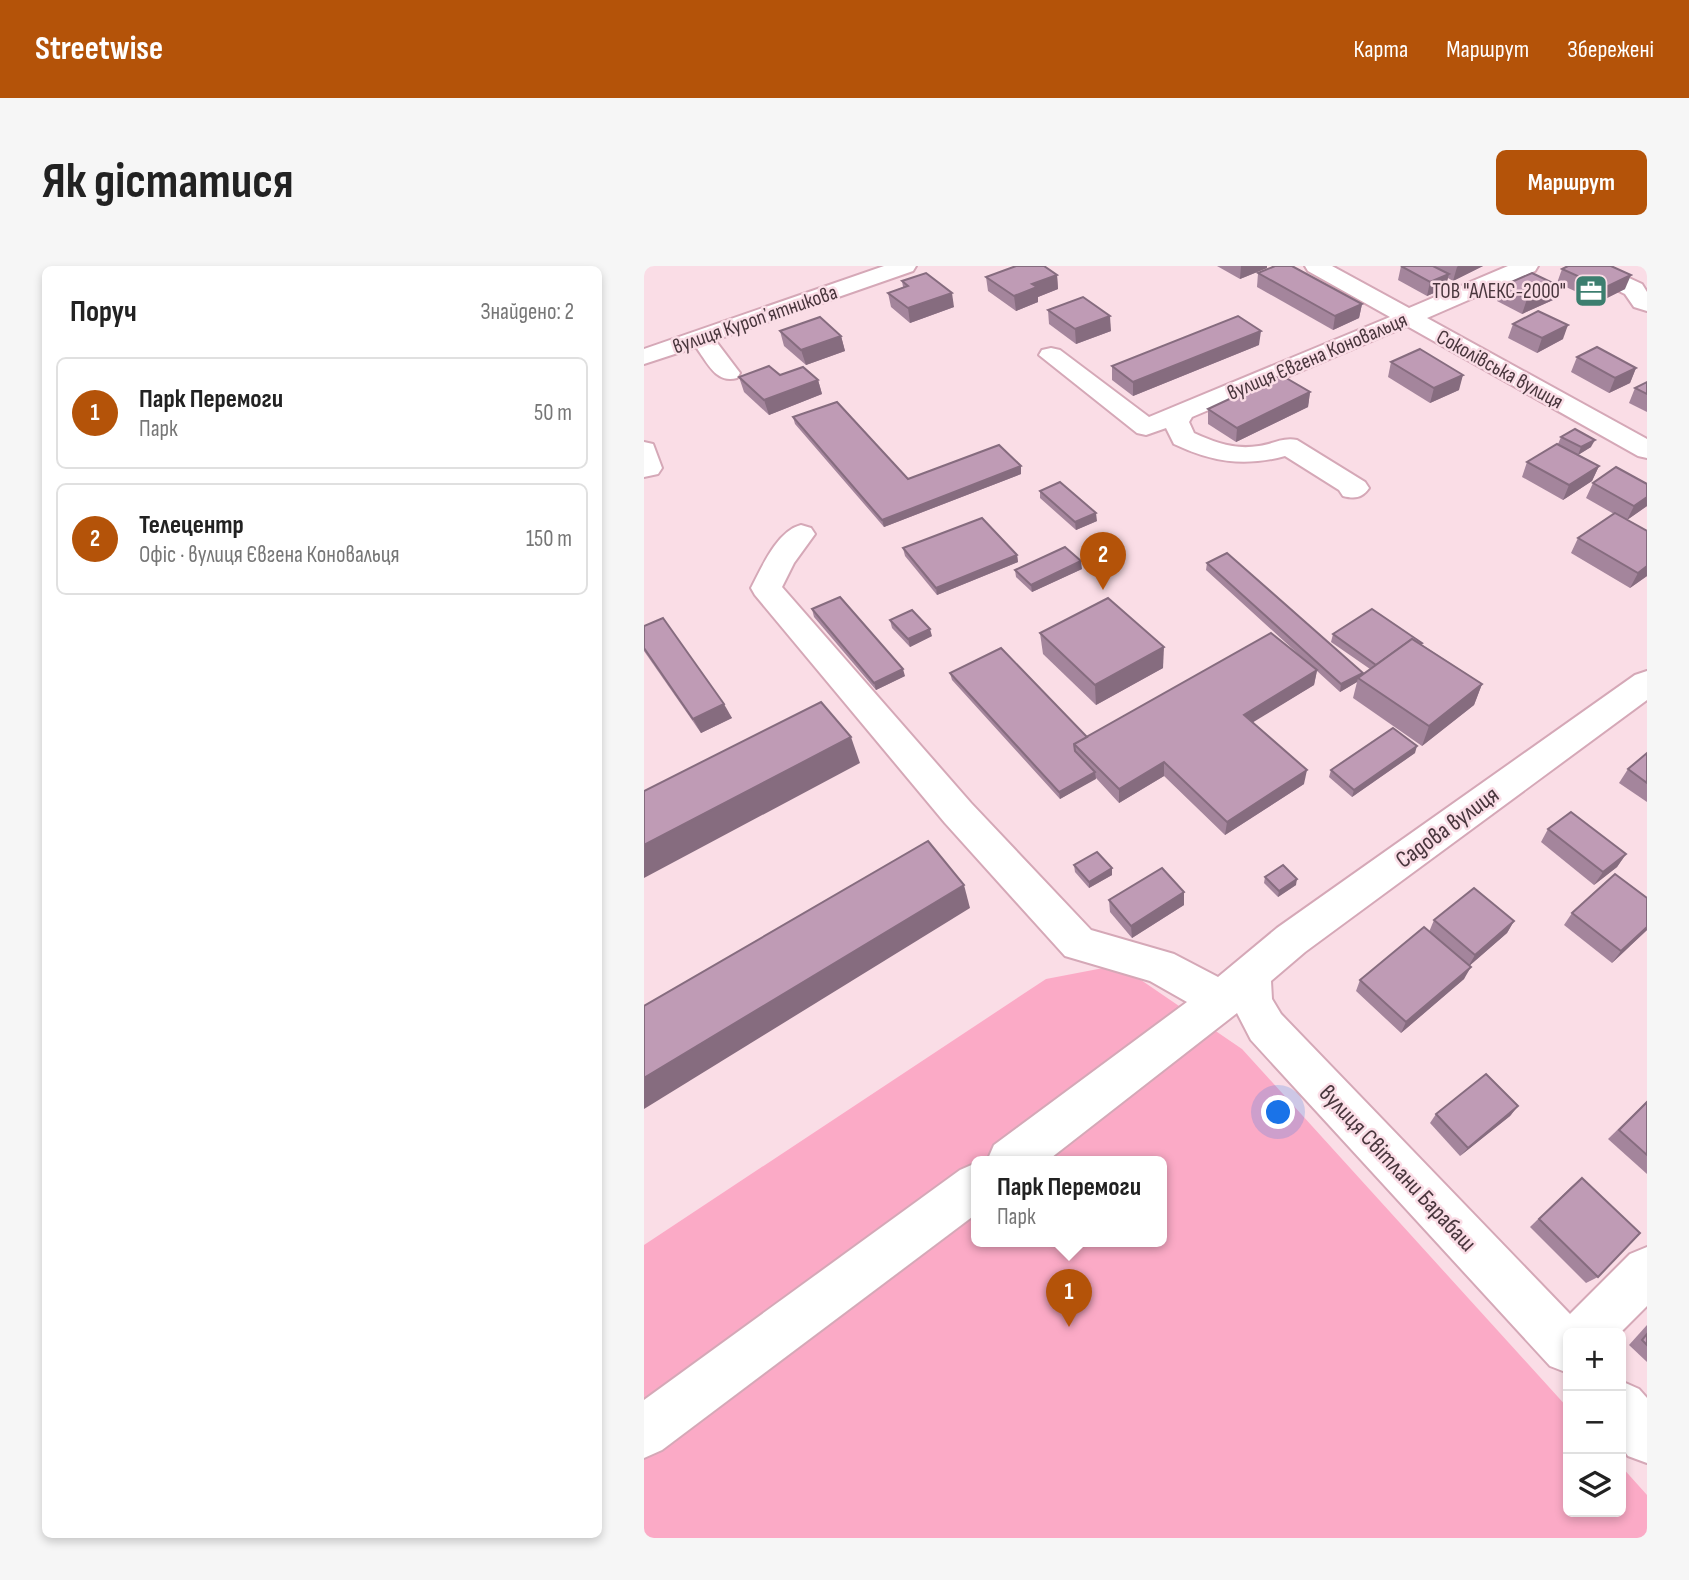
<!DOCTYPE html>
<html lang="uk">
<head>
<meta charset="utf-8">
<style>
	:root { --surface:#fff; --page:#f6f6f6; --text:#222; --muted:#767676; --line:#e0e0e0; --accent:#b45309 }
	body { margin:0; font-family:"Sofia Sans Condensed",sans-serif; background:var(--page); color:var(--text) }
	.controls { position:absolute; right:21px; bottom:21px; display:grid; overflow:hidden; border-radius:10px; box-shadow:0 4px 10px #0003 }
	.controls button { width:63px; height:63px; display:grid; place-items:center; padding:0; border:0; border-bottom:2px solid var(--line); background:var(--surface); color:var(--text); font:35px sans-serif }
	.you { position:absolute; left:635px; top:847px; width:24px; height:24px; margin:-18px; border:5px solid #fff; border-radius:50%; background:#1a73e8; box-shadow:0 0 0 10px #1a73e833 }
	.badge { display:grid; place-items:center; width:46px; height:46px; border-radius:50%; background:var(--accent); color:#fff; font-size:23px; font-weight:700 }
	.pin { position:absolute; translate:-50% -58px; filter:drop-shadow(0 2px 4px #0008) }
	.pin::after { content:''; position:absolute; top:37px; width:24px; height:21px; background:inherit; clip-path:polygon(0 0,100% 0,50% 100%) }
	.popup { position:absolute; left:327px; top:890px; width:196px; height:91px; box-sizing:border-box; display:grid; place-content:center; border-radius:10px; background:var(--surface); filter:drop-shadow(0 2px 5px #0005); font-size:23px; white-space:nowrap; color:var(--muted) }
	.popup b { font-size:26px; color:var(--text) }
	.popup::after { content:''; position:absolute; left:50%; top:100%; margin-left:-14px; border:14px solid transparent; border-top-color:var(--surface) }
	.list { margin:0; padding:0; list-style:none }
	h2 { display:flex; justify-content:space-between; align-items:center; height:91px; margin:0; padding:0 28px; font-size:30px }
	h2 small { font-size:23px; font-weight:400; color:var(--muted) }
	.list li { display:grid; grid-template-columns:46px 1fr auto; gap:21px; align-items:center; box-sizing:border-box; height:112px; margin:0 14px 14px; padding:0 14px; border:2px solid var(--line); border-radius:10px }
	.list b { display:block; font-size:26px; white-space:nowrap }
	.list p { margin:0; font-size:23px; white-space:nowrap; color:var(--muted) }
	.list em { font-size:23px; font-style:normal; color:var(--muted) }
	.icon { flex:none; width:38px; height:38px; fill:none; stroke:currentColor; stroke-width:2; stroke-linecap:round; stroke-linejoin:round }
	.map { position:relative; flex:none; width:1003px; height:1272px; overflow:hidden; border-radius:10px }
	header { display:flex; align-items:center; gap:42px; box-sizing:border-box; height:98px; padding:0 35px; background:var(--accent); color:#fff }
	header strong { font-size:33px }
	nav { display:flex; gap:38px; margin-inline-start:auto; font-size:24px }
	.intro { display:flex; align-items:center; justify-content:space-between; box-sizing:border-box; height:168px; padding:0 42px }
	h1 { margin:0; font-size:49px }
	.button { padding:18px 32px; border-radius:10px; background:var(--accent); color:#fff; font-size:24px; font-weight:700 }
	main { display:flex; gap:42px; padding:0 42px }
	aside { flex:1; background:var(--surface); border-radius:10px; box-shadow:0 4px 10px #0003 }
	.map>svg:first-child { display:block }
</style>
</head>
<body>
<header>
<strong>Streetwise</strong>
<nav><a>Карта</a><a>Маршрут</a><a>Збережені</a></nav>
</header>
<div class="intro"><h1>Як дістатися</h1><a class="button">Маршрут</a></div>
<main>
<aside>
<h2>Поруч<small>Знайдено: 2</small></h2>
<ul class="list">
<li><span class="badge">1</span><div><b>Парк Перемоги</b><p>Парк</p></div><em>50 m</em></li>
<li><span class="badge">2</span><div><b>Телецентр</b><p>Офіс · вулиця Євгена Коновальця</p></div><em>150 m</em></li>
</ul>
</aside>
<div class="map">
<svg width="1003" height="1272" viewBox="0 0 1003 1272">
	<rect width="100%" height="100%" fill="#fadde6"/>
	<path fill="#fbaac6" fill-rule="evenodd" d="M475 699 598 783 924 1142V1246H977V1200L1003 1229V1272H0V979L402 713ZM332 895H518V975H332Z"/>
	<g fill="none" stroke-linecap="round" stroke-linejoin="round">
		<defs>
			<g id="minor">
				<path d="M240 0H272L269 5 71 74 96 107 93 112C72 118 63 96 52 81L0 98V83Z"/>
				<path d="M661 0H688L765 42 864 0H894L891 5 783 52 1003 173V192L994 190 763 60 548 151 545 156 550 167C572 177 591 184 615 180 629 178 639 171 653 174L721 216 725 222C718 232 711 233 699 230L695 224 641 190C600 201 568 196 530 178L522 162 502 169 493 167 395 89 398 84 407 82 416 84 505 151 746 51 664 5Z"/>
				<path d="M930 0H959L998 18 1003 26V45L990 41 981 28 933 5Z"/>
				<path d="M0 176 9 178 18 202 14 208 0 211Z"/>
				<path d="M157 259 167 262 171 268 150 297 138 321 327 537 447 664 530 688 574 711 633 662 991 409 1003 405V434L661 686 627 715 628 733 637 748 926 1048 986 988 1003 981V1040L976 1067H924V1107L906 1100 607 774 593 747 403 895H343L350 879 543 736 506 715 421 690 301 557 111 329 107 322C118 301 133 265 157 259Z"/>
				<path d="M332 897V948L18 1184 0 1192V1134L316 904Z"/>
				<path d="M977 1115 995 1123 1003 1132V1197L984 1190 977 1180Z"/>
			</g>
		</defs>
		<use href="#minor" stroke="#d5a8b7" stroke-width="4"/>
		<use href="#minor" fill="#fff" fill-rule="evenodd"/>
	</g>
	<g fill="#a4859c">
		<path d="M573 0H623V2L596 13Z"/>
		<path d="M757 0H839L809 15 804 12 801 22 783 30 754 14Z"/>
		<path d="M918 3 981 23 955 36 913 17Z"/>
		<path d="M614 7 718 38 715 52 689 64 613 21Z"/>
		<path d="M413 9 414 23 394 31V36L372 45 344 25 342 11Z"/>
		<path d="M258 15 310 41 266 57 247 41 244 27 259 21Z"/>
		<path d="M858 20 909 34 878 48 853 35Z"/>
		<path d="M404 44 467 65 432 78 405 58Z"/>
		<path d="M869 58 919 73 893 87 864 72Z"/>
		<path d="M136 65 197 70 201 85 162 99 140 80Z"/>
		<path d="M615 79 489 130 468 114V100Z"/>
		<path d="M933 91 992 102 986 117 965 127 927 106Z"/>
		<path d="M747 96 815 124 786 137 744 111Z"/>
		<path d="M136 109 174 114 178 128 125 149 100 126 95 111Z"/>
		<path d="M1003 116V146L985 137 991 122Z"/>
		<path d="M666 126 664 141 592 176 564 158V143Z"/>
		<path d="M149 151 264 213 377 208 240 261 151 158Z"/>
		<path d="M917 171 947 181 934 189 955 200 948 215 919 234 878 211 883 196 914 178Z"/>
		<path d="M949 217 1003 218V240L983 254 1003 310 986 322 927 287 934 272 970 248 942 232Z"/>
		<path d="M396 225 453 255 432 264 396 232Z"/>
		<path d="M259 282 373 289 374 296 293 329 261 290Z"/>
		<path d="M563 297 719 408 726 403 687 376 689 368 777 378 838 418 830 439 778 480 709 432 713 416 696 426 673 405 670 419 608 456 660 518 581 569 520 510 475 537 452 512 416 533 308 414 306 407 443 471 664 397 562 304Z"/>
		<path d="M438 303 388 326 372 311 371 304Z"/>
		<path d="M168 343 261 410 232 424 170 351Z"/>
		<path d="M246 354 288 370 266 381 248 362Z"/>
		<path d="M0 360 88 452 57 467 0 385Z"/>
		<path d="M396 367 519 402 452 439 399 388Z"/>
		<path d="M771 487 708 531 685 511 687 504Z"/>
		<path d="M1003 487V536L975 517 984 503Z"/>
		<path d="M904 563 982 588 973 601 950 619 897 576Z"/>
		<path d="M430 599 468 602V609L445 622 431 606Z"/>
		<path d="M621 611 652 619 634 631 620 617Z"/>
		<path d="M540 626V639L488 672 466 646 465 634Z"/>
		<path d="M1003 632V664L968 697 920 659 928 647Z"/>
		<path d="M790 654 870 655 863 667 825 700 820 713 757 767 712 725 716 714 785 666Z"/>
		<path d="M1003 835V908L964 873Z"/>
		<path d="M874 840 866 850 816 890 786 857 792 848Z"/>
		<path d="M938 912 954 1011 942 1017 886 961 928 920Z"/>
		<path d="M1003 1059V1096L985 1079Z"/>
	</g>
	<g fill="#866c7f">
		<path d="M597 0H623V2L596 13Z"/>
		<path d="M814 0H839L809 15 813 1Z"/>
		<path d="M805 8 801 22 783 30 786 16Z"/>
		<path d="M413 9 414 23 394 31V36L372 45 370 30 388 18Z"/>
		<path d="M987 9 981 23 955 36 960 22Z"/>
		<path d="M913 19 909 34 878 48 883 33Z"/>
		<path d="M308 27 310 41 266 57 264 42Z"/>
		<path d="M718 38 715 52 689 64 691 50Z"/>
		<path d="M466 50 467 65 432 78 431 63Z"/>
		<path d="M924 59 919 73 893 87 898 72Z"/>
		<path d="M617 65 615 79 489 130V116Z"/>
		<path d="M197 70 201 85 162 99 157 84Z"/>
		<path d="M992 102 986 117 965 127 971 112Z"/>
		<path d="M819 109 815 124 786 137 790 122Z"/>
		<path d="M174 114 178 128 125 149 120 134Z"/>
		<path d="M666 126 664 141 592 176 593 162Z"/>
		<path d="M951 174 947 181 934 189 937 181Z"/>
		<path d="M377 200V208L240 261 238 254Z"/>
		<path d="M955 200 948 215 919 234 925 219Z"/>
		<path d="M1003 231V240L983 254 990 240Z"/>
		<path d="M452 247 453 255 432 264 431 256Z"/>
		<path d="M373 289 374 296 293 329 292 322Z"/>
		<path d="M437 295 438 303 388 326 387 319Z"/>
		<path d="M1003 300V310L986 322 994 307Z"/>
		<path d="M286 363 288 370 266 381 264 373Z"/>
		<path d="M520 381 519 402 452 439 451 419Z"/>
		<path d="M259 403 261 410 232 424 230 417Z"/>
		<path d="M673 404 670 419 598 463 600 449Z"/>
		<path d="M719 407 717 414 714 412 713 416 696 426 697 418Z"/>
		<path d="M838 418 830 439 778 480 785 460Z"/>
		<path d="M80 438 88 452 57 467 49 453Z"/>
		<path d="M207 471 216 497 0 612V579Z"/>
		<path d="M773 480 771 487 708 531 710 524Z"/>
		<path d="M520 496V510L475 537V523Z"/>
		<path d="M663 504 660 518 581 569 583 556Z"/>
		<path d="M451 506 452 513 416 533 415 526Z"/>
		<path d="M982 588 973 601 950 619 959 606Z"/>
		<path d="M468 602V609L445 622V616Z"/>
		<path d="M653 613 652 619 634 631 635 625Z"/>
		<path d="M320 619 326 642 0 843V812Z"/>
		<path d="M540 626V639L488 672 487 660Z"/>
		<path d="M870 655 863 667 824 701 831 689Z"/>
		<path d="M1003 661V664L968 697 977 685Z"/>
		<path d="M827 701 820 713 757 767 762 756Z"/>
		<path d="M874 840 866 850 816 890 824 882Z"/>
	</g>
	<g fill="#bf9bb5" stroke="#866c7f" stroke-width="2">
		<path d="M372 0H400L413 9 388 18 393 21 370 30 342 11Z"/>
		<path d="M631 0H648L718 38 691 50 614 7Z"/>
		<path d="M757 0H789L805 8 786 16Z"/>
		<path d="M924 0H967L987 9 960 22 918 3Z"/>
		<path d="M282 7 308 27 264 42 244 27 264 20 258 15Z"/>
		<path d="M888 7 913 19 883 33 858 20Z"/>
		<path d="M439 31 466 50 431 63 404 44Z"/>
		<path d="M894 45 924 59 898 72 869 58Z"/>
		<path d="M594 50 617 65 489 116 468 100Z"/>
		<path d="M176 51 197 70 157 84 136 65Z"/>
		<path d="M953 81 992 102 971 112 933 91Z"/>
		<path d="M776 83 819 109 790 122 747 96Z"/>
		<path d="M125 100 136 109 159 101 174 114 120 134 95 111Z"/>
		<path d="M637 109 666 126 593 162 564 143Z"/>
		<path d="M1003 116V128L991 122Z"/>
		<path d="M193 136 264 213 355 179 377 200 238 254 149 151Z"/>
		<path d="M931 163 951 174 937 181 917 171Z"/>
		<path d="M913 178 955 200 925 219 883 196Z"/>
		<path d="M972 201 1003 218V231L990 240 949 217Z"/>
		<path d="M416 216 452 247 431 256 396 225Z"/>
		<path d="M971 247 1003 265V300L994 307 934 272Z"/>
		<path d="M338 252 373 289 292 322 259 282Z"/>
		<path d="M421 281 437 295 387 319 371 304Z"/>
		<path d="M583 287 719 407 697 418 563 297Z"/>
		<path d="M196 331 259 403 230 417 168 343Z"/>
		<path d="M464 332 520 381 451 419 396 367Z"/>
		<path d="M728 343 778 377 776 378 768 373 732 399 689 368Z"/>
		<path d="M268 344 286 363 264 373 246 354Z"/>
		<path d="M19 352 80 438 49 453 0 382V360Z"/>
		<path d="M627 367 673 404 600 449 663 504 583 556 520 496 475 523 430 478Z"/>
		<path d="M768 373 838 418 785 460 714 412Z"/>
		<path d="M357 382 443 471 430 478 431 485 451 506 415 526 306 407Z"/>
		<path d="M177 436 207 471 0 579V525Z"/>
		<path d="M749 462 773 480 710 524 687 504Z"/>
		<path d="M1003 487V517L984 503Z"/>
		<path d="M927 546 982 588 959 606 904 563Z"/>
		<path d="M284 575 320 619 0 812V740Z"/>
		<path d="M453 586 468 602 445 616 430 599Z"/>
		<path d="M639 599 653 613 635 625 621 611Z"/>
		<path d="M518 602 540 626 487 660 465 634Z"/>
		<path d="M971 608 1003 632V661L977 685 928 647Z"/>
		<path d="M830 622 870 655 831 689 790 654Z"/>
		<path d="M780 661 827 701 762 756 716 714Z"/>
		<path d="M842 808 874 840 824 882 792 848Z"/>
		<path d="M1003 836V889L975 864Z"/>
		<path d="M938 912 996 967 954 1011 895 953Z"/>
		<path d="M1003 1068V1079L998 1074Z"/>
	</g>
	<defs>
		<symbol id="office-square" viewBox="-11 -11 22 22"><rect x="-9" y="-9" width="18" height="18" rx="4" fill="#3c7e6f" stroke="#fadde6"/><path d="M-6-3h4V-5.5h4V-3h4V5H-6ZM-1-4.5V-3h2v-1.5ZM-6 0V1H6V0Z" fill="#fff"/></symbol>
	</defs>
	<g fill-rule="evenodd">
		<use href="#office-square" x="928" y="6" width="38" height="38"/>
	</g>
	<g text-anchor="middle" stroke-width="5" stroke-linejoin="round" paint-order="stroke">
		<g font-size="21" fill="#49363d" stroke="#fadde6" text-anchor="end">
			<text x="922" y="32">ТОВ "АЛЕКС-2000"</text>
		</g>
		<g font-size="21" fill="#49363d" stroke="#fadde6">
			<text transform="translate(111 53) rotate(-19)" y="7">вулиця Куропʼятникова</text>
			<text transform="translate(673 90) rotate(-23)" y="7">вулиця Євгена Коновальця</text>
			<text transform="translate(856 103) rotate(29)" y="7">Соколівська вулиця</text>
		</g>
		<g font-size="24" fill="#49363d" stroke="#fadde6">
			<text transform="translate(803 561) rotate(-36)" y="8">Садова вулиця</text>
			<text transform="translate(754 902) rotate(47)" y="8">вулиця Світлани Барабаш</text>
		</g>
	</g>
</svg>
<div class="controls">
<button>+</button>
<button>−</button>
<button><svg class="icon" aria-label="layers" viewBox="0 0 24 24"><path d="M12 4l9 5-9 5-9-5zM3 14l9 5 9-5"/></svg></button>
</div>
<div class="you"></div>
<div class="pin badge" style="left:425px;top:1061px">1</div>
<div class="popup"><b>Парк Перемоги</b>Парк</div>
<div class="pin badge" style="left:459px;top:324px">2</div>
</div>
</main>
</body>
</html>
